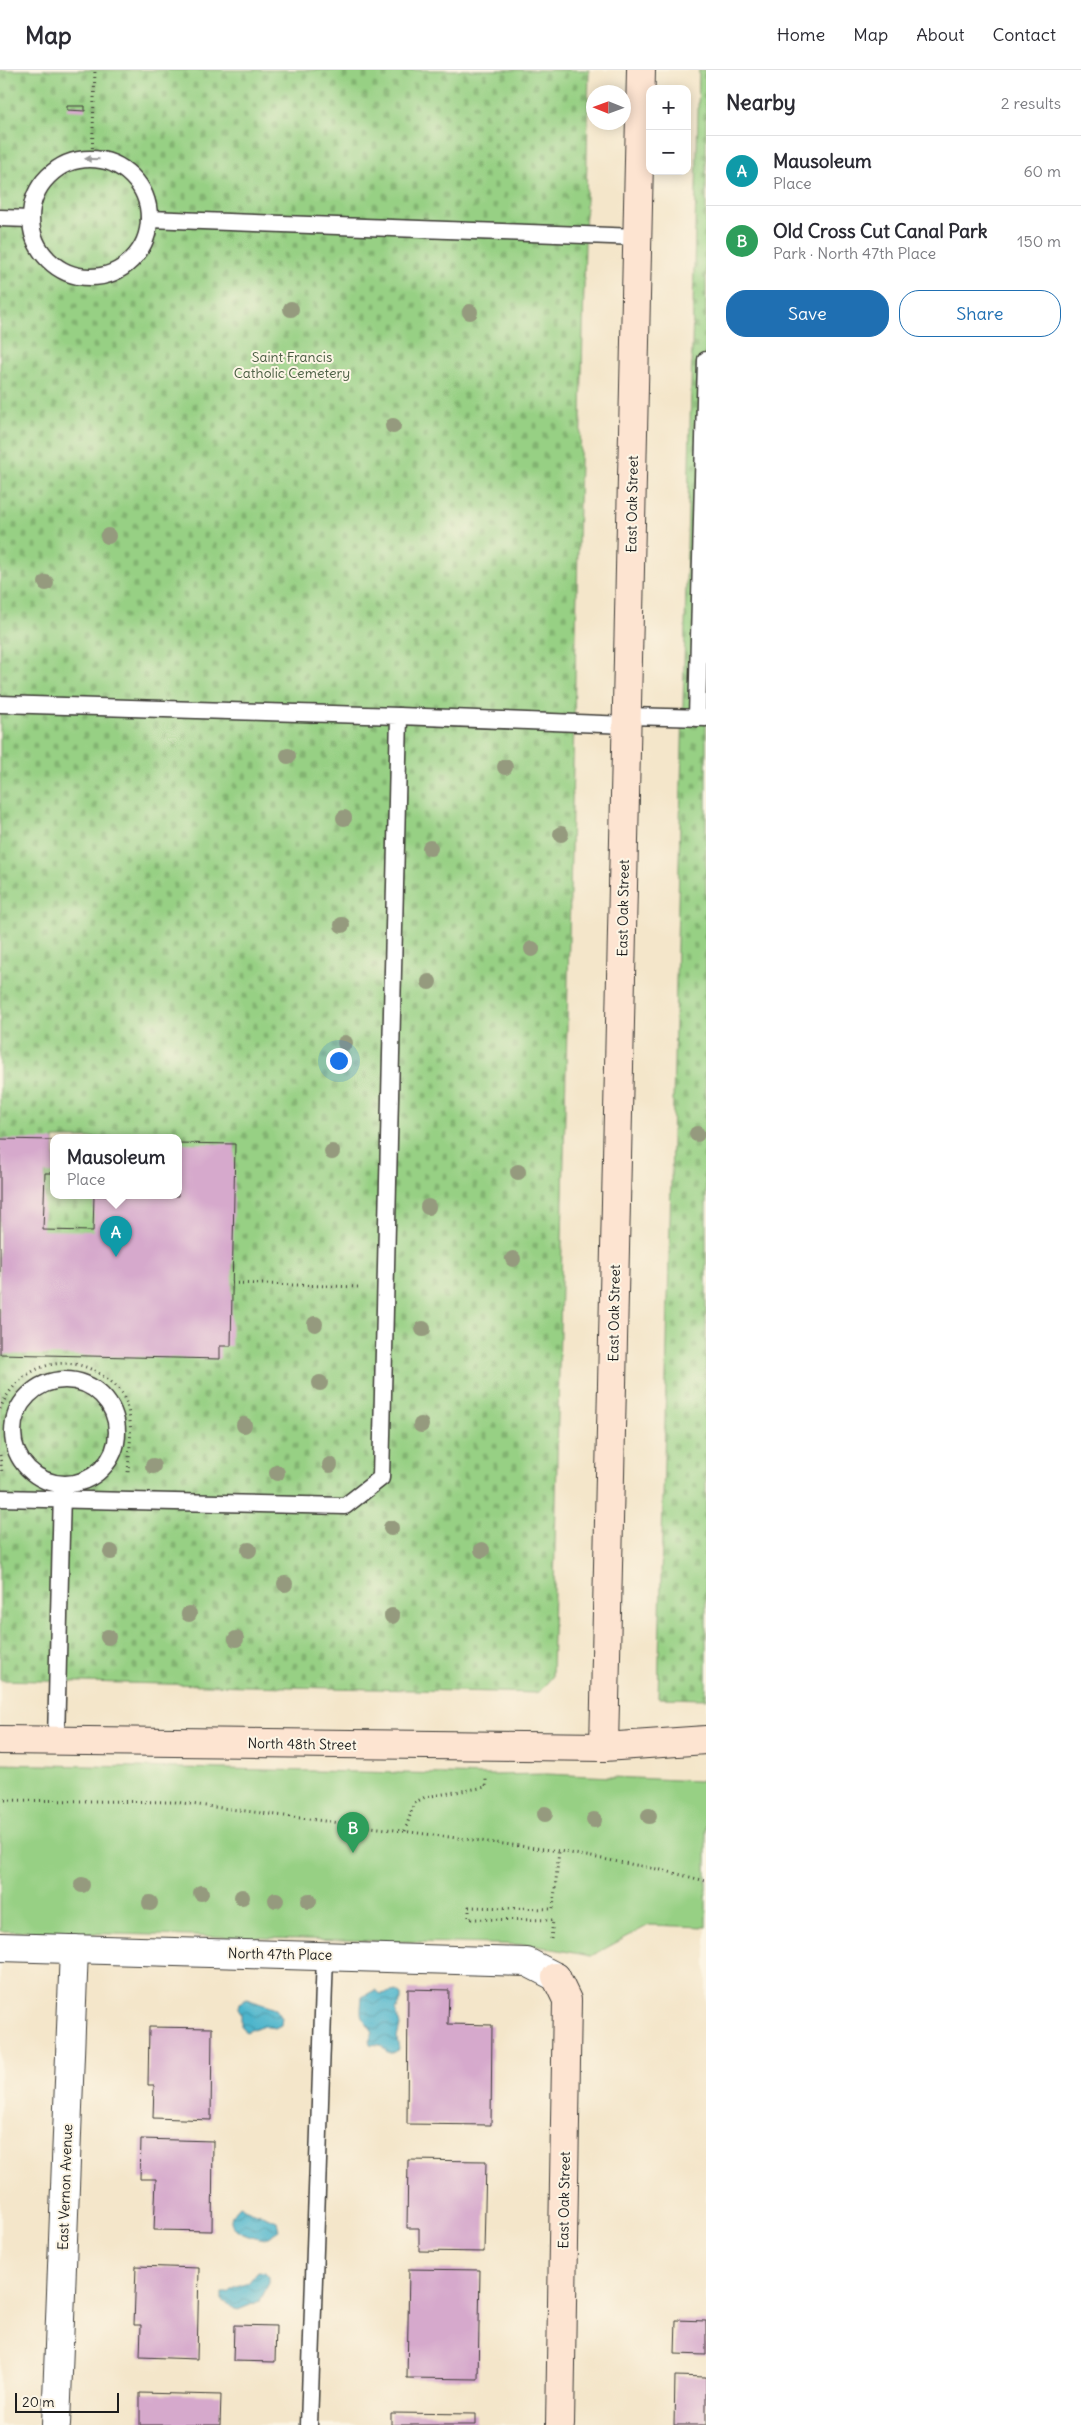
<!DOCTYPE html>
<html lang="en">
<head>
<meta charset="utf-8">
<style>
	:root { --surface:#fff; --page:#f7f7f7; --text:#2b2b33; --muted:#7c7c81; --line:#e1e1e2; --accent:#1f6fb2 }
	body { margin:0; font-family:Delius,sans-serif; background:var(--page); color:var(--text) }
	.controls { position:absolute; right:15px; top:15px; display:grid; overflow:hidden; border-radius:10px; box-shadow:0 2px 12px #0003 }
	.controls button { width:45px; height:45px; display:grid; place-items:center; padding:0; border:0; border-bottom:1px solid var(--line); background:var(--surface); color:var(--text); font:25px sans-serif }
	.compass { position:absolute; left:586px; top:15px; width:45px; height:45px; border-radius:50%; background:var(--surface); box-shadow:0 2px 12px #0003; rotate:271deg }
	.scale { position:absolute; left:15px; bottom:12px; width:104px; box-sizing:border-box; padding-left:5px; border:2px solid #1c1c1c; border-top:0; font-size:14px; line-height:18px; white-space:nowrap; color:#1c1c1c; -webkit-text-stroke:4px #fcf5e5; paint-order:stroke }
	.you { position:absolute; left:338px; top:990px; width:18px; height:18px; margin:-12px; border:4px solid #fff; border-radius:50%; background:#1a73e8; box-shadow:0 0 0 8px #1a73e833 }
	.badge { display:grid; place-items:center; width:32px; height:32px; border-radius:50%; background:var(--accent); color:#fff; font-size:16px; font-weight:700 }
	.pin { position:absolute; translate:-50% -41px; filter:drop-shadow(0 1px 2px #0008) }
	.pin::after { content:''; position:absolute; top:26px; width:18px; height:15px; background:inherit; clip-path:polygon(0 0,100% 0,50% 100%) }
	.popup { position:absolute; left:50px; top:1064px; width:132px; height:65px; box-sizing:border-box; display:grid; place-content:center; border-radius:10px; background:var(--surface); filter:drop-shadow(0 1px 4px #0005); font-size:16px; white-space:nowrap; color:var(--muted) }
	.popup b { font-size:19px; color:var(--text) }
	.popup::after { content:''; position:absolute; left:50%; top:100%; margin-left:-10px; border:10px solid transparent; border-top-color:var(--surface) }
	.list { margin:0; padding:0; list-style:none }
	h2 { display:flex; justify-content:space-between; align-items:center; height:65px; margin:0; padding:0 20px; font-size:21px }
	h2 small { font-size:16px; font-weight:400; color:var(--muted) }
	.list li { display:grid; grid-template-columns:32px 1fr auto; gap:15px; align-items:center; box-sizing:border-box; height:70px; padding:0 20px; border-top:1px solid var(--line) }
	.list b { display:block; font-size:19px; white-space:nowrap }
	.list p { margin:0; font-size:16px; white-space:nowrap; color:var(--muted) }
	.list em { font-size:16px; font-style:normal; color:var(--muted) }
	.actions { display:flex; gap:10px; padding:15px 20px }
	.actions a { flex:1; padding:11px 0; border:1px solid var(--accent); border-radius:20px; text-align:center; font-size:18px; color:var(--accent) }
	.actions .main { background:var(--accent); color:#fff }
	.map { position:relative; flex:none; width:706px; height:2355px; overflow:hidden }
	header { display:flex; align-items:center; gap:30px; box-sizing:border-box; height:70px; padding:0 25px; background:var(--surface); border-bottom:1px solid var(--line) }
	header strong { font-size:24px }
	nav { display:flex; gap:28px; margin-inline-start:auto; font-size:18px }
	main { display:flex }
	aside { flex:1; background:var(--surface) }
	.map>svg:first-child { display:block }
</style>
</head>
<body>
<header>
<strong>Map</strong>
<nav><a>Home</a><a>Map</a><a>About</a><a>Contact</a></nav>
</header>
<main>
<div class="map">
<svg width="706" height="2355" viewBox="0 0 706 2355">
	<defs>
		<pattern id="cemetery-stones" width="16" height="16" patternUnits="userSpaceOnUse" patternTransform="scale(1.25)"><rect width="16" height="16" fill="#97d084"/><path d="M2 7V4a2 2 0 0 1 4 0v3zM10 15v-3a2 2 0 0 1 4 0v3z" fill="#82b271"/></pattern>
		<pattern id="water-waves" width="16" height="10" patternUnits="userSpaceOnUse" patternTransform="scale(1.25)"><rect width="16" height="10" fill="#4eb5cc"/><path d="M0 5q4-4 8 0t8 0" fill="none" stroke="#4092a5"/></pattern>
	</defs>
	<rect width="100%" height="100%" fill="#fcf5e5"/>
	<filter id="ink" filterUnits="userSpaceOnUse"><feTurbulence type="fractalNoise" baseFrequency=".02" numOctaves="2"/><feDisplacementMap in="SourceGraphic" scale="10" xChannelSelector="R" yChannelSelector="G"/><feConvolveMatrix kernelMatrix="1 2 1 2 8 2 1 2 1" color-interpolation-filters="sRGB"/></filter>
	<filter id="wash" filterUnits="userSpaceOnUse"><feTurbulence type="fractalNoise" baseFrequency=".0096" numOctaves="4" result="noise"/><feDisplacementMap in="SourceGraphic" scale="20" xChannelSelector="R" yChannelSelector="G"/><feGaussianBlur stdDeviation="1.12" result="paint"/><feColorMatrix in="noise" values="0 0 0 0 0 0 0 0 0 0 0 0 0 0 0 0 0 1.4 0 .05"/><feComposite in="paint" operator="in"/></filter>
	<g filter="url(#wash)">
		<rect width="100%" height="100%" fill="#f4e6ca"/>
		<g fill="url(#cemetery-stones)" stroke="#5a7650" fill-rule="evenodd">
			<path d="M0 0H589L552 1607 538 1623 0 1610ZM54 1068H178V1126H54Z"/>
			<path d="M699 0H706V1629L658 1628Z"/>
		</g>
		<path fill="#97d084" stroke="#5a7650" d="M0 1694 492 1705 547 1704 699 1711 706 1708V1857L649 1855 591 1886 531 1875 0 1861Z"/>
		<g fill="url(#water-waves)" stroke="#356874">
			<path d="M375 1920 381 1924 396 1921 401 1925V1931L396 1941 400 1956 397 1968 399 1979C389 1988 388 1980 380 1975L370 1974 369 1970 373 1962C360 1943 360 1951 362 1927Z"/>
			<path d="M247 1929 276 1939 282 1948 281 1955 275 1958 261 1956 246 1962 241 1958V1943L238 1938 239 1933Z"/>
			<path d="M239 2136 277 2151 279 2160 265 2169C248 2166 216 2158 239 2136Z"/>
			<path d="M258 2201 265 2202 269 2207V2213L260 2231 238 2240 222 2230V2223H227L234 2218 248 2213Z"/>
		</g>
		<g id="blocks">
			<g fill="#d6a9cc">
				<path d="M67 36H85V41L67 40Z"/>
				<path d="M0 1069 54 1070V1103H45L43 1160 93 1161 94 1126H178V1073L235 1074 231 1276H220V1289L0 1284Z"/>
				<path d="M408 1919 449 1920 448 1954 492 1955 491 2055 407 2054Z"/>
				<path d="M149 1957 212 1958 211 2050 153 2048 154 2015H148Z"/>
				<path d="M141 2069 213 2071 212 2161 154 2160 156 2109H140Z"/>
				<path d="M408 2090 486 2091 484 2182 419 2181V2158H407Z"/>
				<path d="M136 2196 199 2198 197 2289 140 2287 141 2255H134Z"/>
				<path d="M409 2199 480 2200 478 2309 407 2308Z"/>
				<path d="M676 2250 706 2251V2285L675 2284Z"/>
				<path d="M234 2255 276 2256 275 2292 233 2291Z"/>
				<path d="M675 2306 706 2307V2355H674Z"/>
				<path d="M140 2323 221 2325 220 2355H140Z"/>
				<path d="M391 2343 476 2344V2355H391Z"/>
			</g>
		</g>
	</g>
	<g filter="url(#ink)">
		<use href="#blocks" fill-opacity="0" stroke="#3c3a36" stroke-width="1"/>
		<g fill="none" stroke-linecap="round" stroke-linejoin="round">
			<defs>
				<g id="lane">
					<circle cx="90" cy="148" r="59"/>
					<path d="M0 148 30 149"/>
					<path d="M149 149 638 167"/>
					<path d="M0 634 399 646 381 1408 345 1436 0 1428"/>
					<path d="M399 646 627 655"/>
					<path d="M627 646 706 648"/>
					<path d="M697 648 706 290"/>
					<circle cx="65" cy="1362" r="52"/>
					<path d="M56 1671 62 1421"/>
					<path d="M309 2355 325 1885"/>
				</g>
				<g id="street">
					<path d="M0 1877 527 1892 556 1907"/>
					<path d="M56 2355 74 1879"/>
				</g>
				<g id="secondary">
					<path d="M0 1670 604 1677 706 1670"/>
					<path d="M604 1677 641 0"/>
					<path d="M556 1907 567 1930 560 2355"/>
				</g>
			</defs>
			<use href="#lane" stroke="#3c3a36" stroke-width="19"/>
			<use href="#street" stroke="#3c3a36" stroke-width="30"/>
			<use href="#secondary" stroke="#3c3a36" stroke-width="30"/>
			<g stroke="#3c3a36" stroke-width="3" stroke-dasharray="1 4" stroke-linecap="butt">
				<path d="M92 88 95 0"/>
				<path d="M232 1213 359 1217"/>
				<path d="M0 1339C17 1298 62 1280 100 1304 107 1309 117 1315 121 1322 136 1347 129 1377 128 1404"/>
				<path d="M0 1385 2 1403"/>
				<path d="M0 1730 175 1732 559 1781 657 1799 706 1811"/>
				<path d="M405 1761 414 1733 425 1727 486 1717V1709"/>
				<path d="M551 1869 553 1850 469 1849V1837L553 1839 559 1781"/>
			</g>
			<use href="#lane" stroke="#fff" stroke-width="16"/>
			<use href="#street" stroke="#fff" stroke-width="28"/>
			<use href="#secondary" stroke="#fde4d1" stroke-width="28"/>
		</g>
		<g fill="#959a7e">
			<circle cx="291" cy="239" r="8"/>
			<circle cx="470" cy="242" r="8"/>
			<circle cx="393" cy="356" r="8"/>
			<circle cx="108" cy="466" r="8"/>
			<circle cx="46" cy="513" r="8"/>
			<circle cx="288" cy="686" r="8"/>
			<circle cx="505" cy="697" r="8"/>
			<circle cx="344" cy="748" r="8"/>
			<circle cx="561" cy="764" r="8"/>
			<circle cx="430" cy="778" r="8"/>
			<circle cx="342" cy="855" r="8"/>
			<circle cx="532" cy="879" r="8"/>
			<circle cx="429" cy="912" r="8"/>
			<circle cx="345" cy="973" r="8"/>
			<circle cx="697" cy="1064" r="8"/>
			<circle cx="332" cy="1082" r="8"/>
			<circle cx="518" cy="1102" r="8"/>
			<circle cx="428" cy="1137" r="8"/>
			<circle cx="513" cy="1189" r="8"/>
			<circle cx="315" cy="1254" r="8"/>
			<circle cx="423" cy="1259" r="8"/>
			<circle cx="320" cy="1313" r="8"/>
			<circle cx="244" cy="1355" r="8"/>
			<circle cx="421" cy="1355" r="8"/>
			<circle cx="330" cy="1395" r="8"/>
			<circle cx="153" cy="1396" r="8"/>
			<circle cx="277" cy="1403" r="8"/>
			<circle cx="391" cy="1458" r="8"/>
			<circle cx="249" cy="1480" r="8"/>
			<circle cx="482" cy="1480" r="8"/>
			<circle cx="111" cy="1482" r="8"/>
			<circle cx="285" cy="1514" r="8"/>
			<circle cx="189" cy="1544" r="8"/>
			<circle cx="392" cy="1546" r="8"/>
			<circle cx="108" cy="1567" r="8"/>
			<circle cx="236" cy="1569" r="8"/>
			<circle cx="545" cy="1744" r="8"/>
			<circle cx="649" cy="1746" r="8"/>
			<circle cx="594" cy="1750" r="8"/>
			<circle cx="82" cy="1815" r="8"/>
			<circle cx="201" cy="1823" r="8"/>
			<circle cx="242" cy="1827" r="8"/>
			<circle cx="276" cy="1830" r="8"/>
			<circle cx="309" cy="1831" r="8"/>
			<circle cx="150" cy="1833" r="8"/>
		</g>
		<defs><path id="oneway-solid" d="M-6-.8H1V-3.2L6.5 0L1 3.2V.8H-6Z" transform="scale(1.25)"/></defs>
		<use fill="#999" href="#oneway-solid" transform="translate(92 89) rotate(-179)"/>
	</g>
	<g text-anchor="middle" stroke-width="4" stroke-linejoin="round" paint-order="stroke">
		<g font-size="14" fill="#475b40" stroke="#fcf5e5">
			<text x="292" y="292">Saint Francis<tspan x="292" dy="16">Catholic Cemetery</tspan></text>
		</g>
		<g font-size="14" fill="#1c1c1c" stroke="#fcf5e5">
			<text transform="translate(632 434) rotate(-89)" y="5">East Oak Street</text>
			<text transform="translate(623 838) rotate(-89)" y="5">East Oak Street</text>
			<text transform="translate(614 1243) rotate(-89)" y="5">East Oak Street</text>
			<text transform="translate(302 1674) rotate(1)" y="5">North 48th Street</text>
			<text transform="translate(280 1884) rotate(1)" y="5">North 47th Place</text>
			<text transform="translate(65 2117) rotate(-88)" y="5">East Vernon Avenue</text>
			<text transform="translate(564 2130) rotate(-89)" y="5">East Oak Street</text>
		</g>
	</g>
</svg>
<div class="controls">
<button>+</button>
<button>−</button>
</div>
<svg class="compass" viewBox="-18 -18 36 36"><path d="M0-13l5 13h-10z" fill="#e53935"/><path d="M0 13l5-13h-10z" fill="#7c7c81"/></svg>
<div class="scale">20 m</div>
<div class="you"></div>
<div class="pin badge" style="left:116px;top:1187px;background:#0f9aa8">A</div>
<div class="popup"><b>Mausoleum</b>Place</div>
<div class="pin badge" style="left:353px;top:1783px;background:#2e9e5b">B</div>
</div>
<aside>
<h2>Nearby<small>2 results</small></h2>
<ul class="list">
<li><span class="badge" style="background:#0f9aa8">A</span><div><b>Mausoleum</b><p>Place</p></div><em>60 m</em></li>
<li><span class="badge" style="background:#2e9e5b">B</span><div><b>Old Cross Cut Canal Park</b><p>Park · North 47th Place</p></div><em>150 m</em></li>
</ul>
<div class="actions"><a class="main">Save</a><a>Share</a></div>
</aside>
</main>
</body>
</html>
